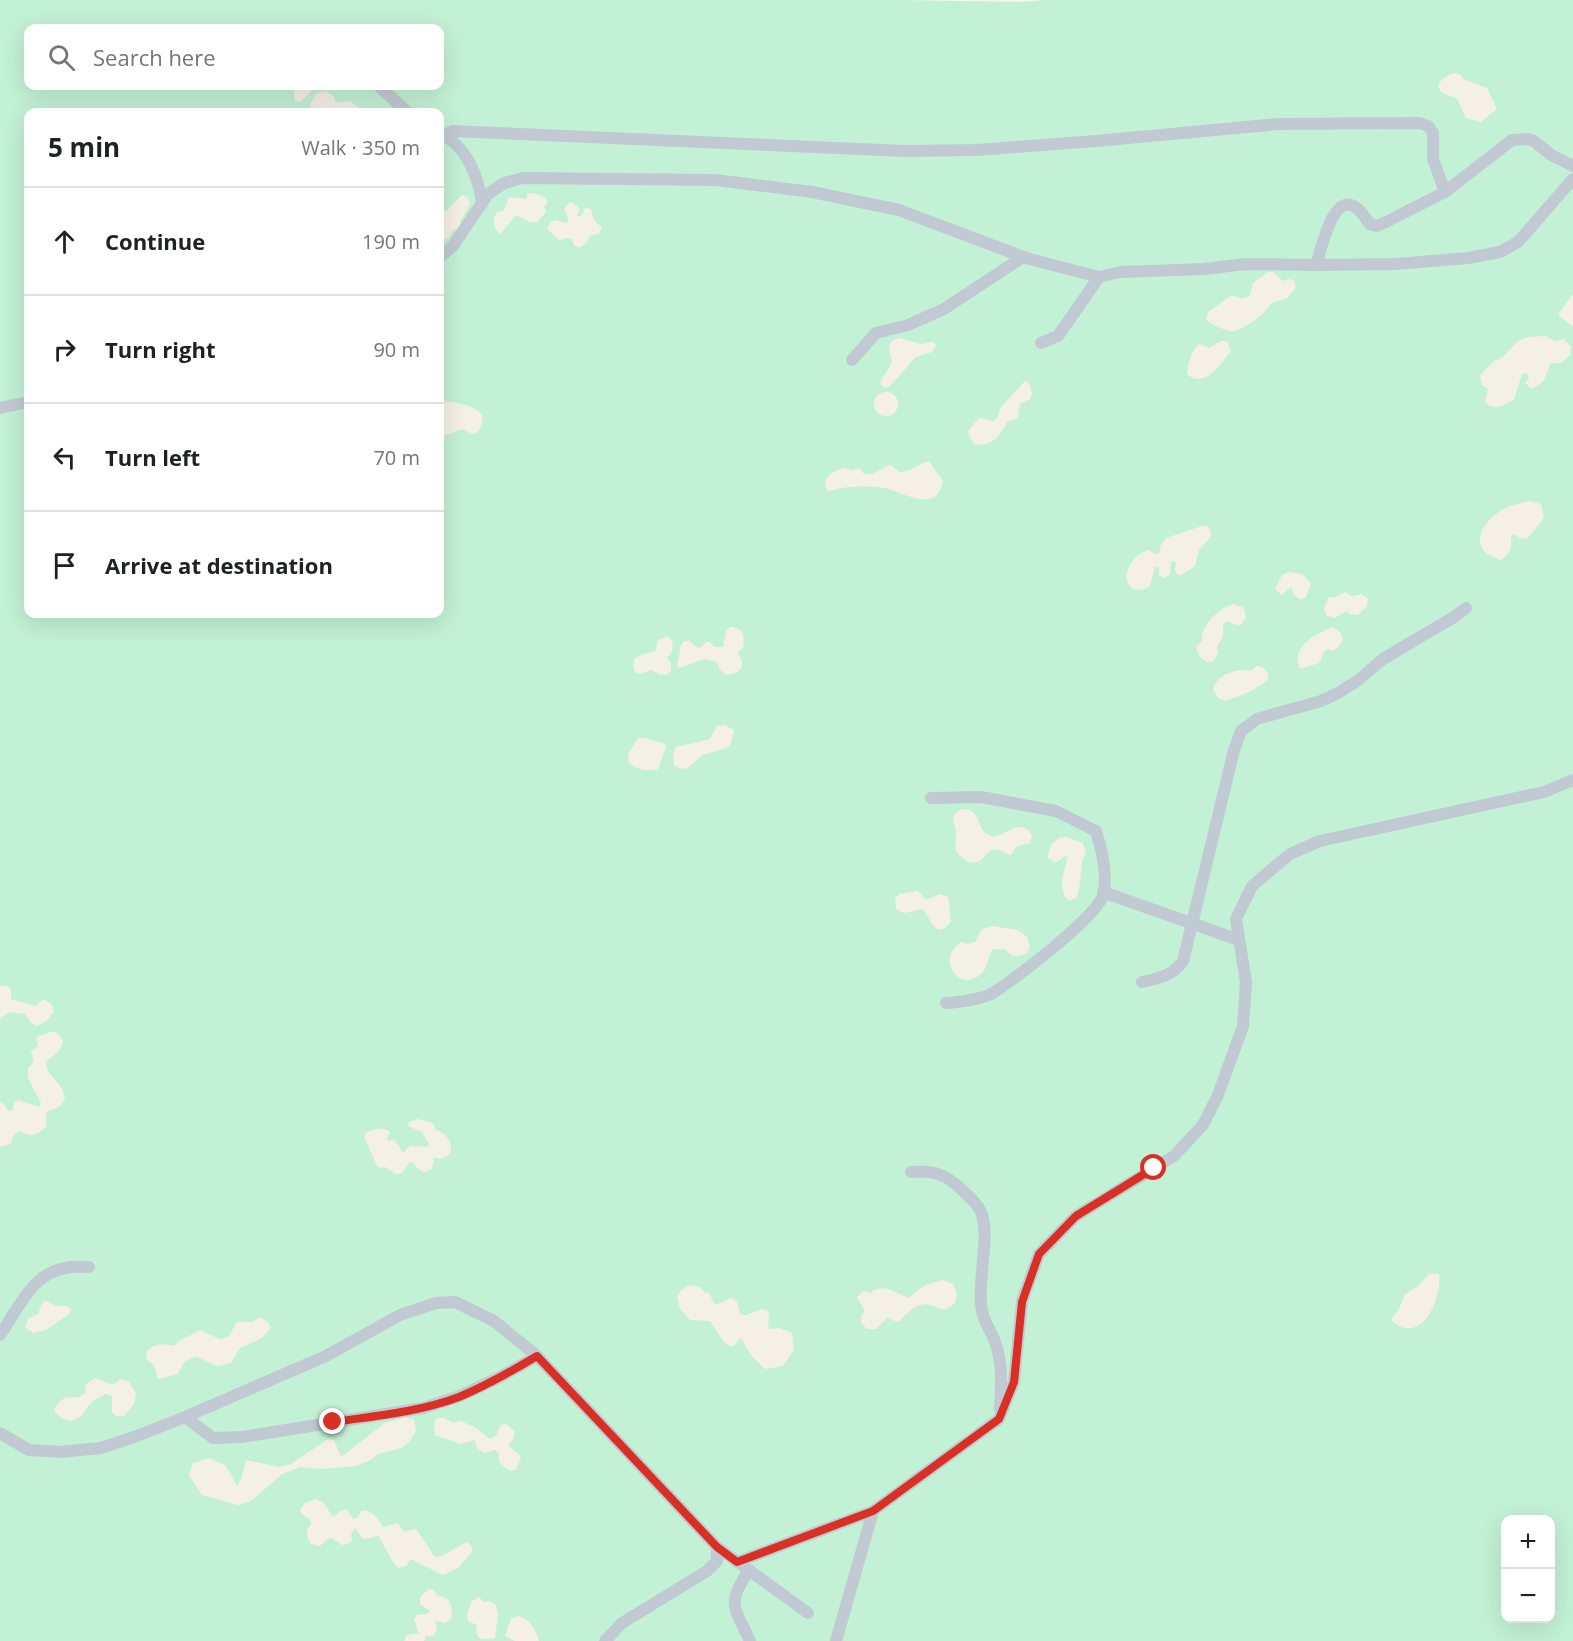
<!DOCTYPE html>
<html lang="en">
<head>
<meta charset="utf-8">
<style>
	:root { --surface:#fff; --page:#f2f2f2; --text:#202124; --muted:#757577; --line:#e0e0e0 }
	body { margin:0; font-family:"Open Sans",sans-serif; background:var(--page); color:var(--text) }
	.controls { position:absolute; right:18px; bottom:18px; display:grid; overflow:hidden; border-radius:12px; box-shadow:0 6px 24px #0002 }
	.controls button { width:54px; height:54px; display:grid; place-items:center; padding:0; border:0; border-bottom:2px solid var(--line); background:var(--surface); color:var(--text); font:30px sans-serif }
	.stop { position:absolute; width:18px; height:18px; margin:-14px; border:4px solid #d93025; border-radius:50%; background:#fff }
	.stop.end { background:#d93025; border-color:#fff; box-shadow:0 2px 6px #0008 }
	.list { margin:0; padding:0; list-style:none }
	h2 { display:flex; justify-content:space-between; align-items:center; height:78px; margin:0; padding:0 24px; font-size:26px }
	h2 small { font-size:20px; font-weight:400; color:var(--muted) }
	.list li { display:grid; grid-template-columns:39px 1fr auto; gap:18px; align-items:center; box-sizing:border-box; height:108px; padding:0 24px; border-top:2px solid var(--line) }
	.list b { display:block; font-size:22px; white-space:nowrap }
	.list em { font-size:20px; font-style:normal; color:var(--muted) }
	.icon { flex:none; width:33px; height:33px; fill:none; stroke:currentColor; stroke-width:2; stroke-linecap:round; stroke-linejoin:round }
	.map { position:relative; flex:none; width:1573px; height:1641px; overflow:hidden }
	.search { position:absolute; background:var(--surface); box-shadow:0 6px 24px #0002; left:24px; top:24px; width:420px; height:66px; display:flex; align-items:center; gap:15px; box-sizing:border-box; padding:0 21px; border-radius:12px; color:var(--muted); font-size:22px }
	.panel { position:absolute; background:var(--surface); box-shadow:0 6px 24px #0002; left:24px; top:108px; width:420px; height:510px; border-radius:12px }
	.map>svg:first-child { display:block }
</style>
</head>
<body>
<div class="map">
<svg width="1573" height="1641" viewBox="0 0 1573 1641">
	<rect width="100%" height="100%" fill="#f5f3f3"/>
	<path fill="#c3f1d5" fill-rule="evenodd" d="M0 0H898L1023 2 1043 0H1573V1641H0ZM28 28H440V86H28ZM28 112H440V614H28ZM1506 1520H1550V1618H1506Z"/>
	<g fill="#f5f0e5">
		<path d="M1455 73 1461 75 1463 79 1487 88 1497 109 1481 122 1466 118 1457 99C1453 96 1447 96 1443 93 1431 84 1447 75 1455 73Z"/>
		<path d="M294 86H316L301 102 295 101Z"/>
		<path d="M326 91 333 96 336 103 350 101 360 109 361 112H311C309 104 313 99 317 93Z"/>
		<path d="M528 193C537 194 544 194 548 203L544 206 546 212 537 222H529L516 215 500 234C493 228 493 222 496 213L504 210 509 197 526 199Z"/>
		<path d="M462 195 468 197 470 204 462 218 459 227 451 232 449 238 440 240V229L443 222 442 215Z"/>
		<path d="M572 202 580 209 577 215 578 217 582 215 585 208 591 209 594 220 602 228 599 234 591 235 587 242 580 248 574 245 572 239 568 238 559 240 547 229 550 223 555 220 566 223 569 220 564 209 568 204Z"/>
		<path d="M1268 272H1273L1283 281 1290 279 1294 281 1296 287 1288 298 1271 303C1265 314 1245 330 1232 331 1224 331 1212 324 1206 320L1208 312 1232 295 1242 299 1250 296 1253 283Z"/>
		<path d="M1573 294V327L1558 315Z"/>
		<path d="M1545 336 1555 341 1564 339 1571 347 1570 355 1561 363H1550C1547 374 1544 386 1531 388L1525 383 1529 379 1527 373 1522 374 1514 400C1503 405 1495 412 1485 402L1488 389 1482 385 1480 375 1494 361 1502 358 1519 340 1531 337Z"/>
		<path d="M899 338 921 344 933 342 936 345 932 352 916 357 889 387 885 388 882 386 880 382 892 363C891 350 883 343 899 338Z"/>
		<path d="M1221 341H1227L1231 351C1221 364 1204 390 1187 374 1188 364 1192 348 1200 344L1209 348Z"/>
		<path d="M1025 381 1029 383 1032 394 1030 399 1020 404 1018 418 1007 422C1001 436 990 448 974 444L969 435 968 431 979 418 993 421 998 417 1000 408Z"/>
		<circle cx="886" cy="404" r="12"/>
		<path d="M440 401C455 402 498 406 477 433L472 434 463 429C455 431 448 436 440 435Z"/>
		<path d="M929 461 943 481C936 516 903 491 884 488 872 486 855 486 842 488 837 488 833 491 828 491 819 479 832 472 843 468L852 470 859 468 864 474H873L890 464 899 472C911 472 918 464 929 461Z"/>
		<path d="M1530 501 1541 504 1544 518 1528 538 1522 539 1514 534 1511 536C1512 547 1511 553 1501 560 1467 551 1479 524 1502 510 1511 505 1520 503 1530 501Z"/>
		<path d="M1202 526H1208L1211 533 1210 538 1199 550 1195 566 1182 575H1178L1175 570 1176 562 1171 561 1170 575 1163 578 1159 575V567H1155L1150 586C1123 603 1116 562 1148 550L1155 554 1159 553 1161 544 1166 538Z"/>
		<path d="M1289 572 1302 574 1311 583 1306 597 1300 600 1294 595 1291 587 1282 595 1275 589 1282 575Z"/>
		<path d="M1345 592 1351 596 1362 594 1368 599 1367 606 1358 615H1351L1346 611 1335 618 1327 616 1324 609 1329 597H1335Z"/>
		<path d="M1234 604 1244 608 1246 617 1242 624 1237 625 1227 621 1223 624V636L1217 647 1218 653 1214 661 1207 662 1200 657 1196 647 1202 641C1200 626 1219 608 1234 604Z"/>
		<path d="M730 627C744 627 745 636 743 648L739 651 738 654C747 667 740 674 727 675L721 671 716 661 704 659 679 668 677 665 681 645 684 641H690L696 647 701 648 706 642H710L715 647H723L726 631Z"/>
		<path d="M1333 627 1341 633 1343 640 1337 649 1332 651 1329 649 1325 650 1319 663 1300 669C1290 646 1316 634 1333 627Z"/>
		<path d="M667 636C675 641 674 652 667 658L671 663V670L668 674 661 675 651 670 639 674 635 672 633 665 635 658 643 654 656 651 657 641Z"/>
		<path d="M1257 666 1264 668 1268 674V680C1255 690 1241 696 1225 701L1218 698 1213 689C1217 674 1237 668 1251 671Z"/>
		<path d="M725 725 734 730 731 743 727 748 702 755 688 768 681 769 674 765 673 755 676 747 710 739 717 726Z"/>
		<path d="M638 738H644L665 744 666 747 658 769C648 772 637 770 629 763L628 754Z"/>
		<path d="M962 809C983 808 975 833 992 836 1005 838 1010 822 1028 829L1032 836 1030 843 1017 846 1011 855C1004 854 1000 848 992 850 987 852 985 857 981 860 970 867 962 858 956 851 955 845 956 841 956 835 957 823 946 818 962 809Z"/>
		<path d="M1061 837H1067L1083 843 1086 852C1078 867 1083 884 1076 898L1069 901C1057 889 1064 871 1068 857L1065 856 1055 863 1047 857 1052 843Z"/>
		<path d="M918 891 926 900 940 894 948 897 951 922C934 942 931 916 922 909L904 913 896 909 895 899 899 894Z"/>
		<path d="M992 926 1018 930 1027 937 1030 947 1026 954C1016 957 1011 957 1005 949H993C987 957 989 967 981 974 959 994 935 959 961 942L968 944 975 942 982 929Z"/>
		<path d="M0 986H8L11 990V999L35 1006 44 999 52 1005 54 1011 48 1020 37 1026 31 1023 25 1014 10 1012 0 1018Z"/>
		<path d="M54 1031 61 1037 63 1043 58 1052 46 1062C47 1078 62 1080 65 1099L59 1107 46 1112V1127C36 1136 31 1137 20 1131L14 1135 11 1143 0 1147V1102L4 1104 8 1111H12L14 1103 18 1100 39 1107 41 1103 28 1078V1068L34 1062 31 1051 38 1046 36 1040 38 1036Z"/>
		<path d="M417 1119 433 1123 436 1130C461 1140 452 1165 433 1157L434 1163 431 1170 424 1172 417 1168 414 1163 410 1162 402 1173 396 1174 385 1167 380 1168 377 1166 364 1136 367 1132C375 1129 383 1126 390 1132L387 1138 388 1141 395 1140 403 1153 410 1146 428 1147 429 1144 422 1132 408 1126 409 1122Z"/>
		<path d="M1429 1274H1439C1442 1299 1421 1348 1391 1320L1400 1307 1405 1294 1418 1286Z"/>
		<path d="M943 1280 953 1284 957 1294 955 1303C937 1318 938 1301 921 1305 913 1306 904 1317 898 1322L887 1318 876 1329H867L861 1323V1317L865 1311 857 1297 863 1291 871 1293C882 1282 896 1293 908 1298L925 1285Z"/>
		<path d="M690 1285 700 1287 705 1293H709L715 1305 731 1298 737 1301 740 1314 746 1315 762 1309 769 1311 768 1329 780 1328 792 1333 794 1350 783 1366 765 1369 751 1355 741 1338 732 1347 724 1342 710 1321 690 1320 680 1309 677 1297 681 1290Z"/>
		<path d="M45 1301 50 1302 54 1306H66L71 1309 69 1314 46 1330 33 1333 25 1327 28 1319 38 1314 41 1305Z"/>
		<path d="M260 1317 268 1322 271 1328 262 1338 240 1348 231 1363 217 1366 195 1356 184 1362 178 1374 158 1379 154 1365 147 1360 146 1352C155 1343 161 1343 174 1346L179 1341 201 1330 221 1340 229 1336 237 1322H252Z"/>
		<path d="M95 1378 113 1385 120 1379 128 1381 136 1393 134 1404 124 1416H116L112 1412V1396L105 1394C100 1397 92 1401 88 1406 86 1408 85 1412 83 1414 72 1426 61 1420 54 1410 66 1389 69 1403 85 1394L86 1384Z"/>
		<path d="M406 1417 414 1420 416 1431 409 1442 401 1448 378 1454 371 1460 356 1466 323 1469 300 1467 282 1474 251 1501 238 1505 202 1495 189 1475 193 1463 209 1458 226 1466 237 1486 241 1480 246 1460 279 1467 291 1464 328 1439 334 1440 341 1457 385 1423Z"/>
		<path d="M443 1418 454 1423 459 1420 476 1428 490 1439 497 1435 500 1426 505 1423 515 1432 513 1440 508 1445 521 1457 516 1470 510 1471 499 1462V1453L495 1450 484 1453 477 1448 475 1440 461 1444 435 1435 434 1424 436 1419Z"/>
		<path d="M315 1499 323 1502 333 1517 342 1510H347L353 1519 357 1518 362 1511C373 1509 378 1519 383 1527L398 1523 404 1532 416 1529 435 1557C446 1557 456 1546 468 1542L472 1547V1552L458 1568 443 1575 411 1559 406 1566 398 1568 393 1562 378 1535 371 1538 363 1539 355 1528 351 1534 352 1540 348 1544 342 1545 332 1538 326 1540 320 1546 311 1544C306 1536 305 1532 311 1524L310 1520 302 1514 300 1510 305 1503Z"/>
		<path d="M429 1589 434 1590 437 1596C450 1596 454 1607 451 1619L444 1623 435 1620 437 1631 433 1636H426L424 1641H404L407 1635 419 1633 414 1620 417 1615 427 1614 430 1611 420 1604V1597Z"/>
		<path d="M479 1597 484 1602 490 1601 496 1605 498 1614 495 1638C481 1641 474 1639 477 1625L468 1621 467 1615 471 1602Z"/>
		<path d="M520 1616C531 1622 536 1629 539 1641H515L505 1636 511 1618Z"/>
	</g>
	<g fill="none" stroke-linecap="round" stroke-linejoin="round">
		<g stroke="#c1cad2" stroke-width="12">
			<path d="M379 86 407 112"/>
			<path d="M440 134C466 144 479 178 482 204"/>
			<path d="M444 135 452 131 905 151 976 150 1096 141 1279 124 1420 123 1428 126 1433 133V159L1445 192"/>
			<path d="M440 257 453 246 488 194 504 183 523 178 715 180 812 192 899 210 1026 258 1099 277 1121 272 1204 269 1246 264 1316 265 1396 264 1468 258 1500 252 1518 242 1573 179"/>
			<path d="M1316 265C1321 252 1333 187 1358 209 1363 213 1366 220 1370 224L1377 226 1386 222 1445 192 1512 140 1527 139 1534 141 1551 155 1573 166"/>
			<path d="M1041 343 1058 336 1099 277"/>
			<path d="M852 360 876 333 908 325 944 309 1023 257"/>
			<path d="M0 408 28 402"/>
			<path d="M931 798 981 797 1056 811 1096 831C1102 850 1108 875 1103 895 1099 915 1012 982 991 994 978 1000 960 1002 946 1003"/>
			<path d="M1103 892 1239 940"/>
			<path d="M1142 982C1159 978 1173 976 1183 961L1234 750 1241 731 1257 719 1321 701 1338 693 1357 681 1383 659 1454 617 1466 608"/>
			<path d="M911 1172C933 1170 945 1174 961 1189 967 1195 976 1202 980 1210 992 1233 976 1282 982 1311 984 1323 993 1333 996 1345 1003 1365 1001 1387 1000 1409"/>
			<path d="M0 1335C18 1310 31 1273 66 1268 73 1266 82 1267 89 1267"/>
			<path d="M185 1417 213 1438 242 1437 423 1408 460 1396 502 1376 537 1356"/>
			<path d="M0 1433 29 1450 59 1452 101 1448 137 1436 185 1417 326 1356 400 1315 436 1303 455 1302 494 1321 537 1356 717 1547 808 1613"/>
			<path d="M737 1562 873 1511 999 1419 1014 1382 1022 1301 1039 1254 1076 1216 1174 1156 1203 1125 1218 1095 1243 1026 1246 982 1236 919 1252 886 1290 854 1320 841 1544 792 1573 780"/>
			<path d="M749 1570C726 1605 734 1606 750 1641"/>
			<path d="M605 1641 622 1623 707 1571 717 1561V1547"/>
			<path d="M836 1641 873 1511"/>
		</g>
	</g>
	<g fill="none" stroke-linecap="round" stroke-linejoin="round">
		<path stroke="#d93025" stroke-width="8" d="M333 1422C375 1416 419 1412 459 1397 486 1386 512 1371 537 1356L717 1547 737 1562 873 1511 999 1419 1014 1382 1022 1302 1039 1254 1076 1216 1154 1168"/>
	</g>
</svg>
<div class="controls">
<button>+</button>
<button>−</button>
</div>
<div class="stop" style="left:1154px;top:1168px"></div>
<div class="stop end" style="left:333px;top:1422px"></div>
<div class="search"><svg class="icon" aria-label="search" viewBox="0 0 24 24"><circle cx="10" cy="10" r="6"/><path d="M15 15l6 6"/></svg>Search here</div>
<section class="panel">
<h2>5 min<small>Walk · 350 m</small></h2>
<ul class="list">
<li><svg class="icon" aria-label="ahead" viewBox="0 0 24 24"><path d="M12 20V5M6 11l6-6 6 6"/></svg><div><b>Continue</b></div><em>190 m</em></li>
<li><svg class="icon" aria-label="right" viewBox="0 0 24 24"><path d="M7 20v-9h11M14 6l5 5-5 5"/></svg><div><b>Turn right</b></div><em>90 m</em></li>
<li><svg class="icon" aria-label="left" viewBox="0 0 24 24"><path d="M17 20v-9H6M10 6l-5 5 5 5"/></svg><div><b>Turn left</b></div><em>70 m</em></li>
<li><svg class="icon" aria-label="arrive" viewBox="0 0 24 24"><path d="M6 21V4h12l-3 4 3 4H6"/></svg><div><b>Arrive at destination</b></div></li>
</ul>
</section>
</div>
</body>
</html>
